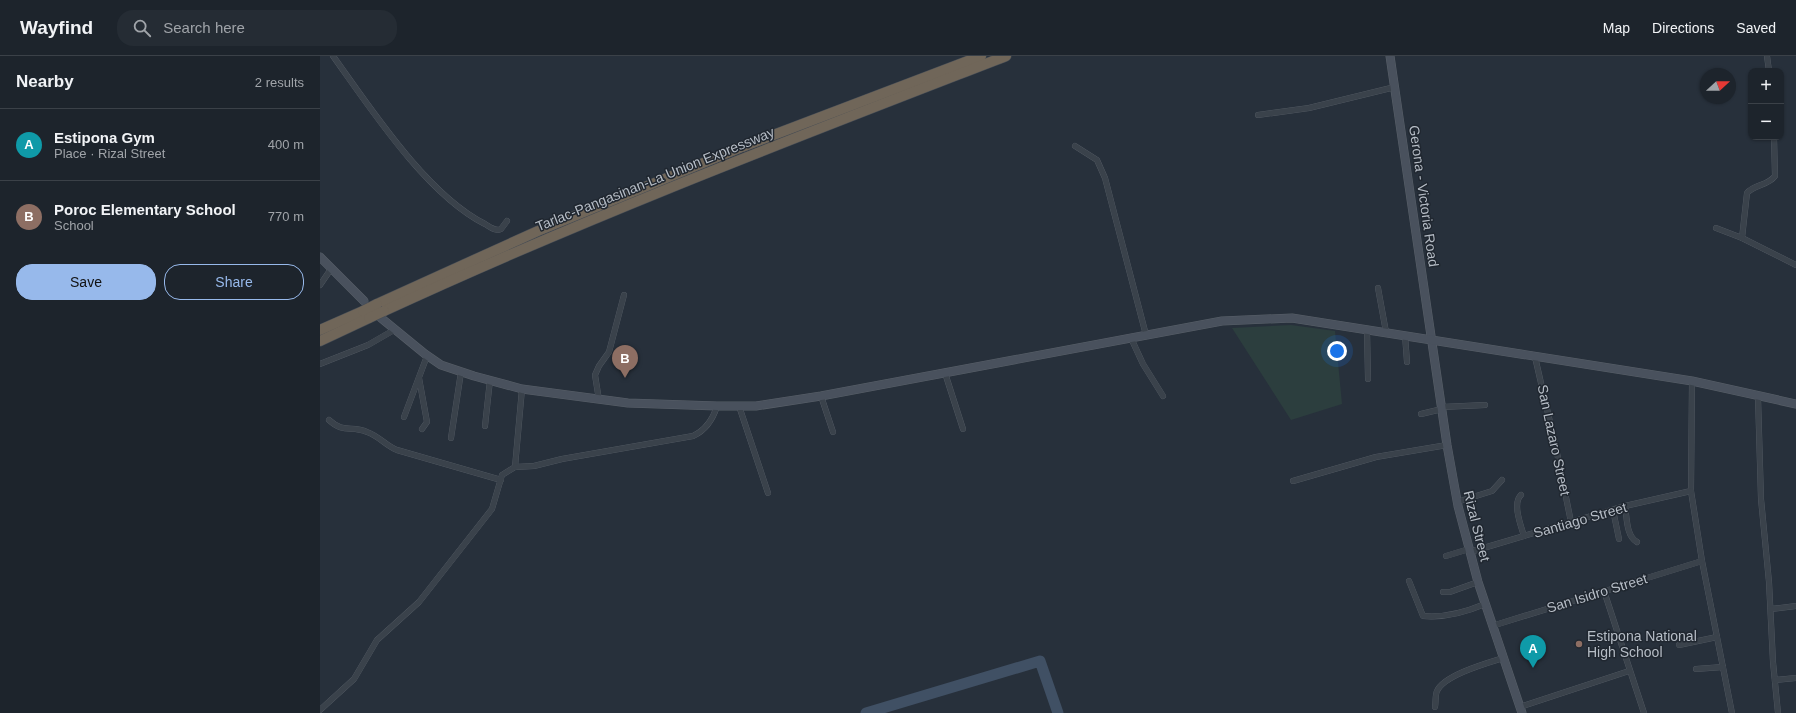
<!DOCTYPE html>
<html lang="en">
<head>
<meta charset="utf-8">
<style>
	:root { --surface:#1d242c; --page:#252c34; --text:#f1f3f6; --muted:#a0a4a9; --line:#3b4148; --accent:#97b9eb }
	body { margin:0; font-family:Helvetica,sans-serif; background:var(--page); color:var(--text) }
	.controls { position:absolute; right:12px; top:12px; display:grid; overflow:hidden; border-radius:8px; box-shadow:0 1px 3px #0004 }
	.controls button { width:36px; height:36px; display:grid; place-items:center; padding:0; border:0; border-bottom:1px solid var(--line); background:var(--surface); color:var(--text); font:20px sans-serif }
	.compass { position:absolute; left:1380px; top:12px; width:36px; height:36px; border-radius:50%; background:var(--surface); box-shadow:0 1px 3px #0004; rotate:69deg }
	.you { position:absolute; left:1017px; top:295px; width:14px; height:14px; margin:-10px; border:3px solid #fff; border-radius:50%; background:#1a73e8; box-shadow:0 0 0 6px #1a73e833 }
	.badge { display:grid; place-items:center; width:26px; height:26px; border-radius:50%; background:var(--accent); color:#fff; font-size:13px; font-weight:700 }
	.pin { position:absolute; translate:-50% -33px; filter:drop-shadow(0 1px 2px #0008) }
	.pin::after { content:''; position:absolute; top:21px; width:14px; height:12px; background:inherit; clip-path:polygon(0 0,100% 0,50% 100%) }
	.list { margin:0; padding:0; list-style:none }
	h2 { display:flex; justify-content:space-between; align-items:center; height:52px; margin:0; padding:0 16px; font-size:17px }
	h2 small { font-size:13px; font-weight:400; color:var(--muted) }
	.list li { display:grid; grid-template-columns:26px 1fr auto; gap:12px; align-items:center; box-sizing:border-box; height:72px; padding:0 16px; border-top:1px solid var(--line) }
	.list b { display:block; font-size:15px; white-space:nowrap }
	.list p { margin:0; font-size:13px; white-space:nowrap; color:var(--muted) }
	.list em { font-size:13px; font-style:normal; color:var(--muted) }
	.actions { display:flex; gap:8px; padding:12px 16px }
	.actions a { flex:1; padding:9px 0; border:1px solid var(--accent); border-radius:16px; text-align:center; font-size:14px; color:var(--accent) }
	.actions .main { background:var(--accent); color:#111 }
	.icon { flex:none; width:22px; height:22px; fill:none; stroke:currentColor; stroke-width:2; stroke-linecap:round; stroke-linejoin:round }
	.map { position:relative; flex:none; width:1476px; height:657px; overflow:hidden }
	header { display:flex; align-items:center; gap:24px; box-sizing:border-box; height:56px; padding:0 20px; background:var(--surface); border-bottom:1px solid var(--line) }
	header strong { font-size:19px }
	nav { display:flex; gap:22px; margin-inline-start:auto; font-size:14px }
	.search { width:280px; height:36px; background:var(--page); display:flex; align-items:center; gap:10px; box-sizing:border-box; padding:0 14px; border-radius:16px; color:var(--muted); font-size:15px }
	main { display:flex }
	aside { flex:1; background:var(--surface) }
	.map>svg:first-child { display:block }
</style>
</head>
<body>
<header>
<strong>Wayfind</strong>
<div class="search"><svg class="icon" aria-label="search" viewBox="0 0 24 24"><circle cx="10" cy="10" r="6"/><path d="M15 15l6 6"/></svg>Search here</div>
<nav><a>Map</a><a>Directions</a><a>Saved</a></nav>
</header>
<main>
<aside>
<h2>Nearby<small>2 results</small></h2>
<ul class="list">
<li><span class="badge" style="background:#0f9aa8">A</span><div><b>Estipona Gym</b><p>Place · Rizal Street</p></div><em>400 m</em></li>
<li><span class="badge" style="background:#8d6e63">B</span><div><b>Poroc Elementary School</b><p>School</p></div><em>770 m</em></li>
</ul>
<div class="actions"><a class="main">Save</a><a>Share</a></div>
</aside>
<div class="map">
<svg width="1476" height="657" viewBox="0 0 1476 657">
	<rect width="100%" height="100%" fill="#27303b"/>
	<path fill="#2c3e3e" d="M971 269 1015 275 1022 348 971 364 912 272Z"/>
	<g fill="none" stroke-linecap="round" stroke-linejoin="round">
		<path stroke="#405064" stroke-width="11" d="M546 657 720 605 738 657"/>
		<defs>
			<g id="street">
				<path d="M13 0C51 53 107 139 165 168 170 171 176 176 181 173L187 165"/>
				<path d="M1447 0 1449 15"/>
				<path d="M938 59 989 52 1075 31"/>
				<path d="M1454 81 1455 120C1448 130 1434 128 1427 137L1422 182 1476 209"/>
				<path d="M755 90 777 104 785 122 826 279"/>
				<path d="M1396 172 1422 182"/>
				<path d="M0 229 11 213"/>
				<path d="M1058 232 1066 276"/>
				<path d="M1047 274 1048 323"/>
				<path d="M1085 279 1087 306"/>
				<path d="M811 282 823 308 843 340"/>
				<path d="M1215 301 1236 392 1251 466"/>
				<path d="M0 308 48 289 74 274"/>
				<path d="M625 317 643 373"/>
				<path d="M99 322 107 366 102 373"/>
				<path d="M1372 325 1371 435 1382 505 1412 657"/>
				<path d="M501 340 513 376"/>
				<path d="M1438 341 1441 443 1449 526 1453 606 1458 657"/>
				<path d="M279 344 275 319 279 310 289 296 304 239"/>
				<path d="M419 350 448 437"/>
				<path d="M1122 351 1165 349"/>
				<path d="M1101 358 1122 353"/>
				<path d="M84 361 107 300"/>
				<path d="M9 364C24 378 31 369 47 376 59 380 66 390 77 394L181 424"/>
				<path d="M165 370 170 324"/>
				<path d="M131 382 141 316"/>
				<path d="M195 411 202 333"/>
				<path d="M973 425 1056 401 1127 389"/>
				<path d="M1201 439C1192 447 1201 470 1204 480"/>
				<path d="M1137 446 1172 435 1182 424"/>
				<path d="M1305 450C1307 461 1306 480 1317 486"/>
				<path d="M1293 454 1299 483"/>
				<path d="M1150 496 1305 450 1371 435"/>
				<path d="M1126 500 1149 493"/>
				<path d="M1089 525 1103 560C1124 562 1146 556 1165 548"/>
				<path d="M1284 535 1324 657"/>
				<path d="M1123 536H1130L1158 526"/>
				<path d="M1451 553 1476 550"/>
				<path d="M1172 570 1382 505"/>
				<path d="M1359 589 1397 581"/>
				<path d="M1376 613 1403 611"/>
				<path d="M1455 624 1476 622"/>
				<path d="M1115 651C1116 646 1115 639 1117 635 1124 619 1167 607 1183 602"/>
				<path d="M1200 651 1309 615"/>
				<path d="M0 654 34 623 57 584 99 546 172 453 182 419 195 411 214 410 242 403 373 380C386 374 393 363 397 350"/>
			</g>
			<g id="secondary">
				<path d="M1070 0 1127 389 1138 450 1158 526 1202 657"/>
				<path d="M0 201 44 245"/>
				<path d="M61 262 105 298 121 309 154 320 202 333 308 347 397 350H436L501 340 902 265 972 262 1372 325 1476 348"/>
			</g>
			<g id="highway">
				<path d="M57 248 218 175 422 91 661 0"/>
				<path d="M64 255C267 161 477 81 686 0"/>
				<path d="M0 274 43 255"/>
				<path d="M0 285 49 262"/>
			</g>
		</defs>
		<use href="#street" stroke="#596069" stroke-width="6"/>
		<use href="#secondary" stroke="#596069" stroke-width="9"/>
		<use href="#highway" stroke="#464d56" stroke-width="11"/>
		<use href="#street" stroke="#3a424b" stroke-width="5.5"/>
		<use href="#secondary" stroke="#49515d" stroke-width="8"/>
		<use href="#highway" stroke="#706659" stroke-width="10"/>
		<defs>
			<g id="highway-bridge">
				<path d="M43 255 57 248"/>
				<path d="M49 262 64 255"/>
			</g>
		</defs>
		<use href="#highway-bridge" stroke="#464d56" stroke-width="11" stroke-linecap="butt"/>
		<use href="#highway-bridge" stroke="#706659" stroke-width="10"/>
	</g>
	<circle fill="#8d6e63" stroke="#202730" stroke-width="1.5" cx="1259" cy="588" r="4"/>
	<g text-anchor="middle" stroke-width="3" stroke-linejoin="round" paint-order="stroke">
		<g font-size="14" fill="#b6bdc6" stroke="#202730">
			<text transform="translate(335 123) rotate(-22)" y="5">Tarlac-Pangasinan-La Union Expressway</text>
			<text transform="translate(1104 140) rotate(82)" y="5">Gerona - Victoria Road</text>
			<text transform="translate(1234 384) rotate(78)" y="5">San Lazaro Street</text>
			<text transform="translate(1260 464) rotate(-16)" y="5">Santiago Street</text>
			<text transform="translate(1157 470) rotate(76)" y="5">Rizal Street</text>
			<text transform="translate(1277 537) rotate(-17)" y="5">San Isidro Street</text>
		</g>
		<g font-size="14" fill="#b6bdc6" stroke="#202730" text-anchor="start">
			<text x="1267" y="585">Estipona National<tspan x="1267" dy="16">High School</tspan></text>
		</g>
	</g>
</svg>
<div class="controls">
<button>+</button>
<button>−</button>
</div>
<svg class="compass" viewBox="-18 -18 36 36"><path d="M0-13l5 13h-10z" fill="#e53935"/><path d="M0 13l5-13h-10z" fill="#a0a4a9"/></svg>
<div class="you"></div>
<div class="pin badge" style="left:1213px;top:612px;background:#0f9aa8">A</div>
<div class="pin badge" style="left:305px;top:322px;background:#8d6e63">B</div>
</div>
</main>
</body>
</html>
